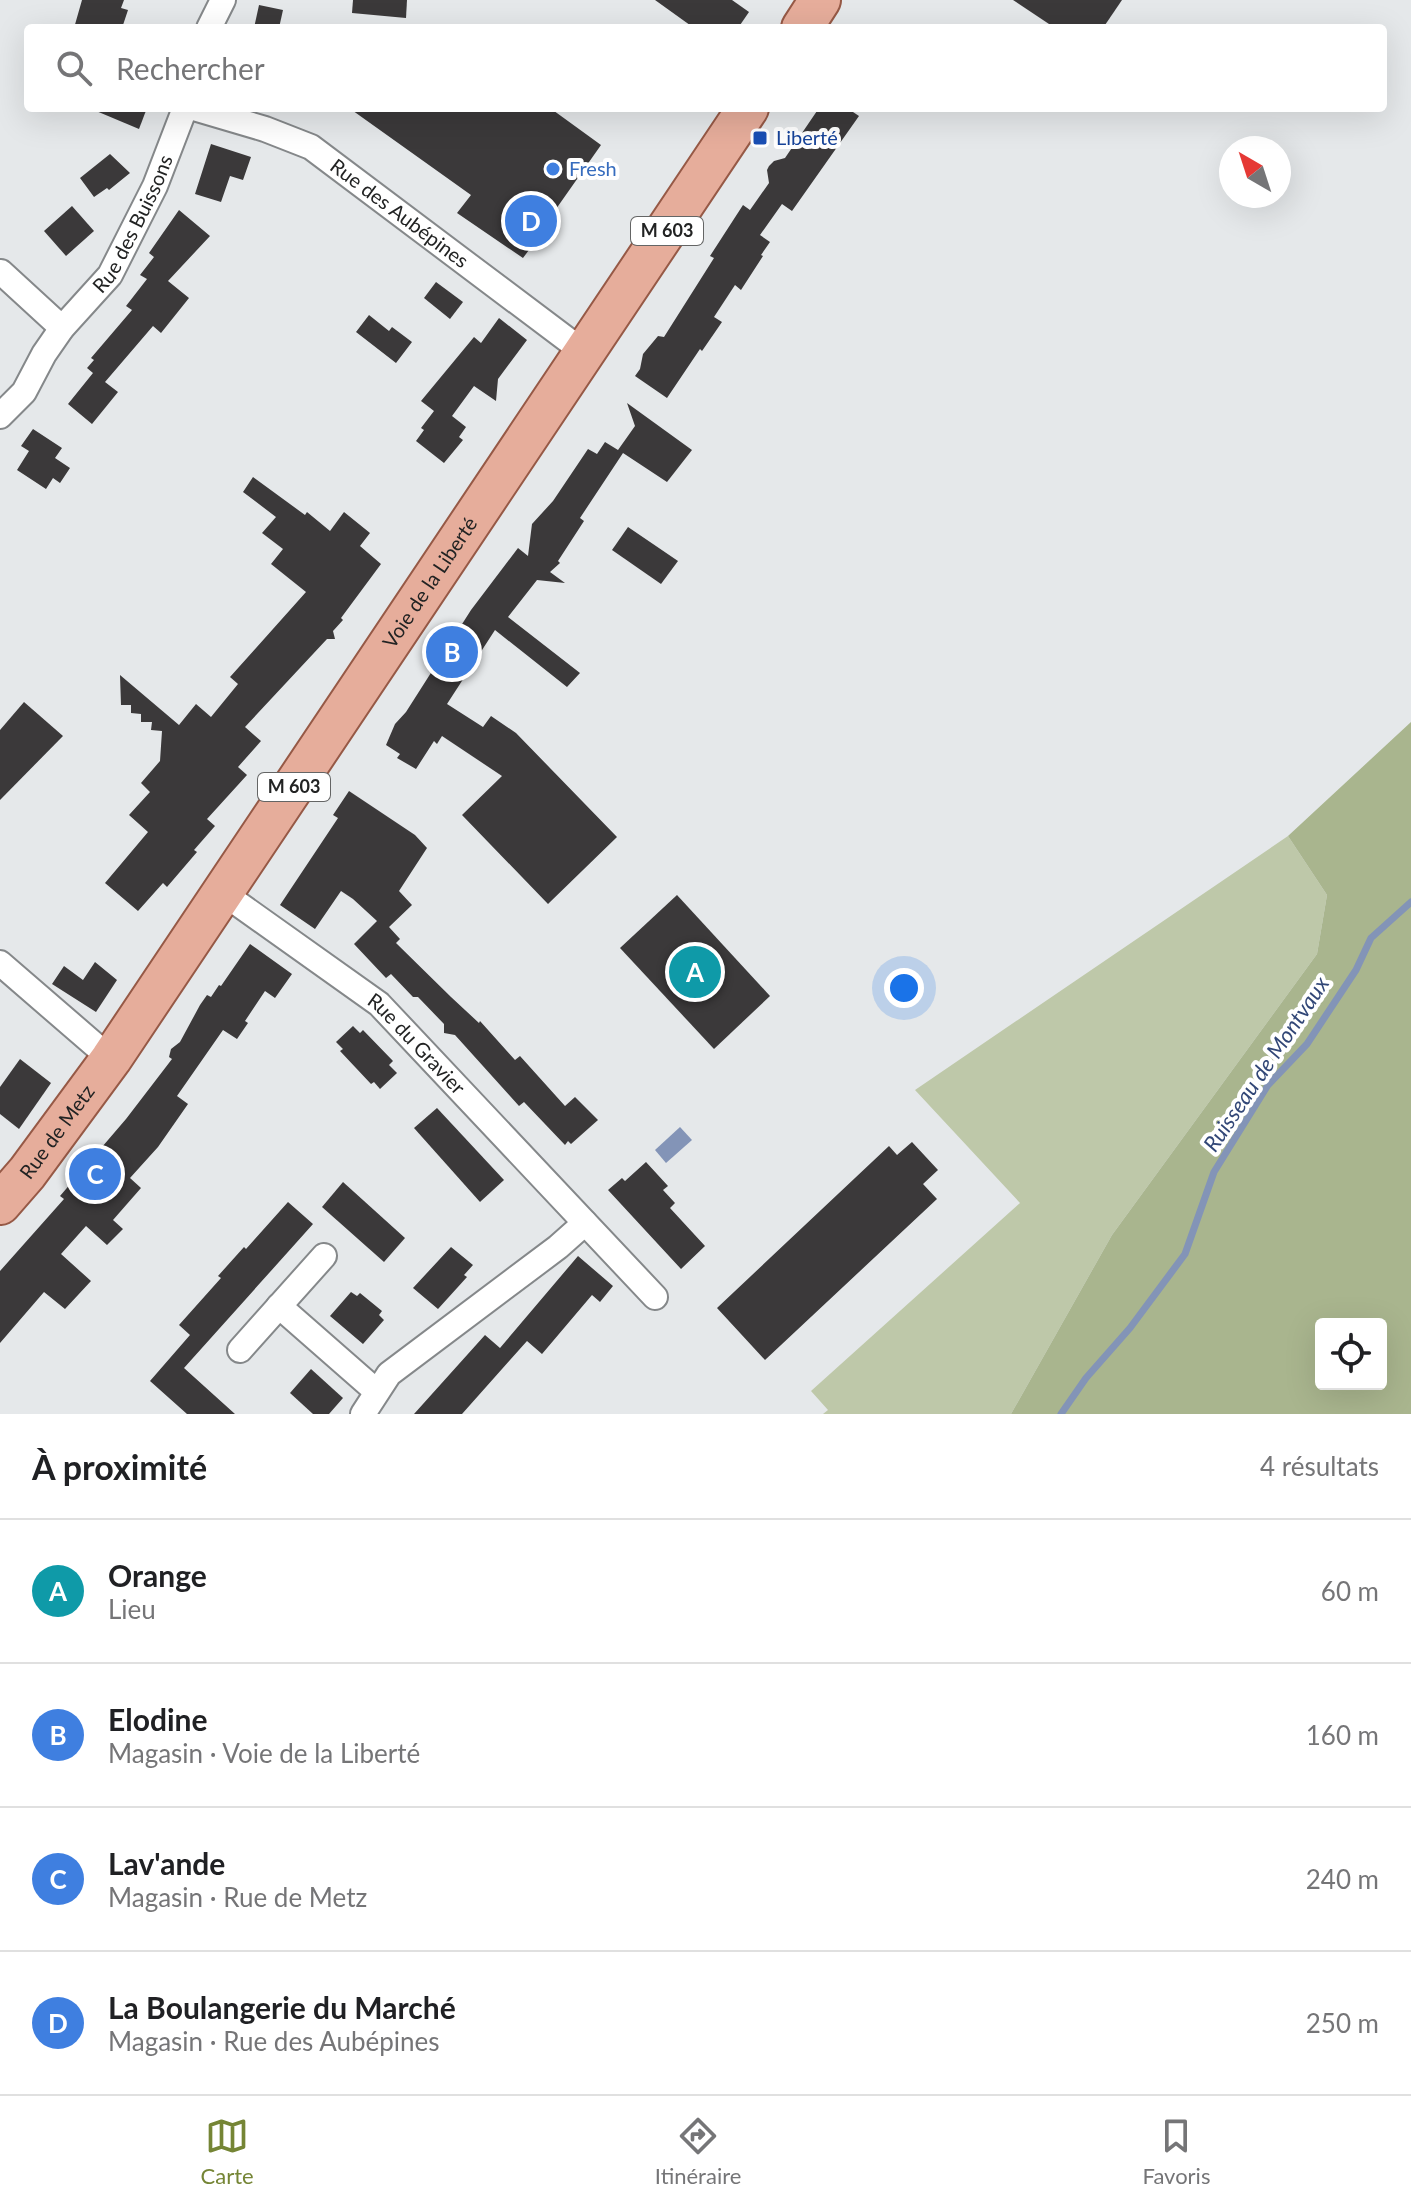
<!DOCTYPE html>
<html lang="fr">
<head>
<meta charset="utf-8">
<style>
	:root { --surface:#fff; --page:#f6f6f6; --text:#202124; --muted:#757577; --line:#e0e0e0; --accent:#758535 }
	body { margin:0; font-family:Lato,sans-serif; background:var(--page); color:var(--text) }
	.controls { position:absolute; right:24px; bottom:24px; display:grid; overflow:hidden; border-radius:8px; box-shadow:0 8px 32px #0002 }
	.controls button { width:72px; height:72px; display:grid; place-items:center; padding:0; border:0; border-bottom:2px solid var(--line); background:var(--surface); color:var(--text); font:40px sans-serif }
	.compass { position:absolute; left:1219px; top:136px; width:72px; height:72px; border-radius:50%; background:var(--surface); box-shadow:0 8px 32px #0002; rotate:321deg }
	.you { position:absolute; left:904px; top:988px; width:28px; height:28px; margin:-20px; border:6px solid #fff; border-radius:50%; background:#1a73e8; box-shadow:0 0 0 12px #1a73e833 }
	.badge { display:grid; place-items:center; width:52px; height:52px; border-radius:50%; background:var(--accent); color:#fff; font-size:26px; font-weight:700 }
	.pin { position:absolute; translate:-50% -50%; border:4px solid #fff; box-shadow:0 2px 8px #0006 }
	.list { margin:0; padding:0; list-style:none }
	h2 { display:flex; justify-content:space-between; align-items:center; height:104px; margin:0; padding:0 32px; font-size:34px }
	h2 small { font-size:26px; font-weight:400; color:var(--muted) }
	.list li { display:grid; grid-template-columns:52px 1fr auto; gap:24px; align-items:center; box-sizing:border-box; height:144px; padding:0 32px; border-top:2px solid var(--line) }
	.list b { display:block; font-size:30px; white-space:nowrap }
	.list p { margin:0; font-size:26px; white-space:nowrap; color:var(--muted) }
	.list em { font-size:26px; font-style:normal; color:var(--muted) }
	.icon { flex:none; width:44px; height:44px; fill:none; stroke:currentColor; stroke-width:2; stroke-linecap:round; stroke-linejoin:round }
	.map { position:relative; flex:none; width:1411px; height:1414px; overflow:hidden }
	.search { position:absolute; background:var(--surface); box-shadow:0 8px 32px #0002; left:24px; right:24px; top:24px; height:88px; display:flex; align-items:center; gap:20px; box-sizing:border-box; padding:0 28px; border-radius:8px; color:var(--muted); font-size:30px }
	.sheet { height:680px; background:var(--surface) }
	nav { display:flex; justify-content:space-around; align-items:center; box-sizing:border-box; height:112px; border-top:2px solid var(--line); background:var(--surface); font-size:22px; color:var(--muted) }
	nav a { display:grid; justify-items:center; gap:4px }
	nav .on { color:var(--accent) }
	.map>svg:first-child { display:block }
</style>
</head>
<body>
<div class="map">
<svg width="1411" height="1414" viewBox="0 0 1411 1414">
	<rect width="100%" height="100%" fill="#e5e8ea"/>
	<path fill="#bec8a9" d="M1288 836 1327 895 1317 954 1112 1235 1011 1414H823L828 1410 811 1391 1020 1203 915 1090Z"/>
	<path fill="#a9b58e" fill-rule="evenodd" d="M1411 722V1414H1011L1112 1235 1317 954 1327 895 1288 836ZM1321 1324H1381V1384H1321Z"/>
	<path fill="#8394b7" d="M680 1127 692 1140 666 1163 655 1150Z"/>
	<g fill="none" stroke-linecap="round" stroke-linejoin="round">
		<path stroke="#8394b7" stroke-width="7" d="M1061 1414 1086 1378 1130 1328 1185 1254 1214 1172 1268 1085 1307 1044 1356 970 1371 938 1411 902"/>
	</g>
	<g fill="#3b393a">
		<path d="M82 0H124L121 8 128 10 122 28H74Z"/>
		<path d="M353 0H407L406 18 352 13Z"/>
		<path d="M655 0H732L749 12 738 28H694Z"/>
		<path d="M1013 0H1122L1103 28H1055Z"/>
		<path d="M259 5 283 10 279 28H254Z"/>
		<path d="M89 108H147L139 129Z"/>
		<path d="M349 108H550L601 145 556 209 558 211 523 258 457 213 471 195Z"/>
		<path d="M819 108H847L859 116 792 211 782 204 760 235 770 242 761 255 763 256 741 290 735 285 714 317 722 322 702 351 700 349 667 398 635 376 640 369 643 354 658 336 664 337 714 258 710 256 743 205 750 210 769 183 767 170 769 166 774 161 785 158Z"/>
		<path d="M211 144 251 157 243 180 230 176 221 202 195 194Z"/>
		<path d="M110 154 130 173 109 190 107 188 94 197 80 178Z"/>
		<path d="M72 206 94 231 66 256 44 231Z"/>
		<path d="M179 210 210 236 168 281 189 298 161 333 153 326 105 382 118 392 92 424 68 404 93 373 87 368 94 360 91 358 132 310 126 306 147 279 140 275 154 257 149 253Z"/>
		<path d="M436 282 463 302 450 319 424 298Z"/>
		<path d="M369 315 389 331 392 327 412 342 396 363 356 332Z"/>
		<path d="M499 318 527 340 498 379 496 401 474 386 452 416 466 427 459 437 463 440 444 463 416 441 424 430 421 428 434 411 421 401 474 337 481 343Z"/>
		<path d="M627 403 692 450 667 482 623 453 580 518 584 521 558 561 560 563 550 572 565 583 537 580 508 617 580 673 567 687 495 630 447 704 483 727 491 716 516 733 617 837 548 904 462 815 502 776 442 736 437 744 434 741 416 769 397 758 400 754 386 745 395 724 406 712 471 610 518 548 528 556 532 524 553 501 588 449 597 454 605 442 618 450 635 426Z"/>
		<path d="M33 429 62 448 55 458 70 468 60 483 53 478 46 489 17 470 29 451 21 446Z"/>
		<path d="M253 477 305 515 307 512 330 531 344 512 370 533 360 546 381 564 341 618 343 620 333 631 335 639H327L245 727 261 741 238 767 247 775 207 819 215 826 194 850 197 852 167 887 163 883 138 911 105 883 148 832 129 815 150 792 141 783 160 761 162 731 151 730 152 722H141V714L131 713V705H121L120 675 179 725 196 704 211 717 238 684 230 677 306 592 271 564 283 549 262 533 276 517 243 492Z"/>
		<path d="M628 527 678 561 661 584 612 550Z"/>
		<path d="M24 702 63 736 0 800V730Z"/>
		<path d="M349 791 415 835 427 848 399 891 412 905 389 927 400 939 396 943 451 997 479 1023 480 1021 515 1060 520 1056 565 1106 575 1097 598 1120 571 1144 568 1141 565 1145 524 1102 519 1106 455 1035 444 1033V1024L418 997H413L391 974 386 978 354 944 377 921 353 899 341 891 315 929 280 905 338 818 333 815Z"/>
		<path d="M677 895 770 996 714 1049 620 948Z"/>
		<path d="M250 944 292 974 275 998 265 991 245 1021 248 1023 237 1039 223 1030 177 1096 188 1104 158 1147 130 1178 141 1188 113 1220 123 1229 107 1245 86 1226 61 1254 91 1281 65 1309 44 1292 0 1343V1271L64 1199 60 1196 126 1119 172 1059 169 1057 171 1049 180 1042 200 1005 207 995 211 997 219 985 221 986Z"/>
		<path d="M95 962 117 980 96 1012 52 984 64 966 83 980Z"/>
		<path d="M353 1026 360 1033 363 1030 393 1061 389 1065 397 1073 380 1089 374 1082 371 1084 340 1051 343 1049 336 1042Z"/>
		<path d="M20 1059 51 1083 19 1129 0 1114V1087Z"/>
		<path d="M437 1108 504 1180 480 1202 414 1128Z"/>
		<path d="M912 1142 938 1170 923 1184 937 1199 765 1360 717 1308 889 1146 897 1155Z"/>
		<path d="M646 1162 668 1186 663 1190 675 1203 670 1208 705 1246 681 1269 608 1190 622 1178 625 1181Z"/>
		<path d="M343 1182 405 1238 384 1262 322 1207Z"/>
		<path d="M288 1202 313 1224 184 1368 235 1414H187L150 1381 190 1335 179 1325 221 1278 218 1276 244 1247 246 1249Z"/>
		<path d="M451 1247 473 1265 464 1275 467 1277 438 1309 413 1288Z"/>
		<path d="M578 1256 613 1286 600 1302 592 1295 542 1354 527 1341 462 1414H414L485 1335 500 1348Z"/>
		<path d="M351 1292 357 1296 360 1293 382 1311 379 1315 384 1320 363 1344 330 1316Z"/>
		<path d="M311 1369 343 1398 329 1414H313L290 1393Z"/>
	</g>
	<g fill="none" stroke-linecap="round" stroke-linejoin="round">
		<defs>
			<g id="minor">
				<path d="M209 28 223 0"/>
				<path id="s1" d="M194 108 265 129 311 147 585 353"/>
				<path d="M1 272 62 328"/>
				<path id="s2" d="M0 416 24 392 44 354 62 328 110 275 155 186 185 108"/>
				<path id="s3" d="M223 893 379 1004 655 1297"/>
				<path d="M0 963 111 1059"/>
				<path d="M279 1306 376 1391"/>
				<path d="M240 1350 324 1256"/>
				<path d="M363 1414 389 1374 558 1247 585 1223"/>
			</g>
			<g id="primary">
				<path d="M802 28 820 0"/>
				<path id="s4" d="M0 1204 27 1173 111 1059 748 108"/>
			</g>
		</defs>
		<use href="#minor" stroke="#85888a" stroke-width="28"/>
		<use href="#primary" stroke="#965946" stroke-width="44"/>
		<use href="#minor" stroke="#fff" stroke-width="24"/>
		<use href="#primary" stroke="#e6ad9b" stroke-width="40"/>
	</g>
	<rect fill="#1a4fb4" stroke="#fff" stroke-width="3" x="752" y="130" width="16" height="16" rx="4"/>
	<circle fill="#3f7fe0" stroke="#fff" stroke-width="3" cx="553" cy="169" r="8"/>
	<g text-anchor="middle" stroke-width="8" stroke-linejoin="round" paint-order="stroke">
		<g fill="#fff" stroke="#646565" stroke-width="2">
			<rect x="631" y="217" width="72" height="28" rx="6"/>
			<rect x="258" y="773" width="72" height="28" rx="6"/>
		</g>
		<g font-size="18" font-weight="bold" fill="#222323">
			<text x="667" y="237">M 603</text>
			<text x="294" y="793">M 603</text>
		</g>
		<g font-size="20" fill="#164399" stroke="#fff" text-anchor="start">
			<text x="776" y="145">Liberté</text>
		</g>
		<g font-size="20" fill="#366cbe" stroke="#fff" text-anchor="start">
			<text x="569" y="176">Fresh</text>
		</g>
		<g font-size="20" fill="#222323" stroke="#fff">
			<text dy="7" stroke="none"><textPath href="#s1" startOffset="234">Rue des Aubépines</textPath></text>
			<text dy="7" stroke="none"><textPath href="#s2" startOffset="236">Rue des Buissons</textPath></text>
			<text dy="7" stroke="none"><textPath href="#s4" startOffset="756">Voie de la Liberté</textPath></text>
			<text dy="7" stroke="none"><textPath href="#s3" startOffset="246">Rue du Gravier</textPath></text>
			<text dy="7" stroke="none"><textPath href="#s4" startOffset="92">Rue de Metz</textPath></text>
		</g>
		<g font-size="22" font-style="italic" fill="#324777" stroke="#fff">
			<text transform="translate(1266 1064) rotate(-56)" y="8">Ruisseau de Montvaux</text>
		</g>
	</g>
</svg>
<div class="controls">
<button><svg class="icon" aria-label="locate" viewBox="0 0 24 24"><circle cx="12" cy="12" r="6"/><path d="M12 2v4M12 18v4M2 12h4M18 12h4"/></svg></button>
</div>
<svg class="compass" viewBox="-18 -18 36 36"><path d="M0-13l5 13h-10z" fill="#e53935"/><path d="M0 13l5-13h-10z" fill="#757577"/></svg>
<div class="you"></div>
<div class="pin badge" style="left:695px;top:972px;background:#0f9aa8">A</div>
<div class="pin badge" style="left:452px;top:652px;background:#3f7fe0">B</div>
<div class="pin badge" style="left:95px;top:1174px;background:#3f7fe0">C</div>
<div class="pin badge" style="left:531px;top:221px;background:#3f7fe0">D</div>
<div class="search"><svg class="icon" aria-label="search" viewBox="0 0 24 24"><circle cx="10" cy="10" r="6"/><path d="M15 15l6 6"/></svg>Rechercher</div>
</div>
<section class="sheet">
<h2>À proximité<small>4 résultats</small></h2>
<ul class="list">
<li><span class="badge" style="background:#0f9aa8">A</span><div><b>Orange</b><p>Lieu</p></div><em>60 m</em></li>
<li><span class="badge" style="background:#3f7fe0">B</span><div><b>Elodine</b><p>Magasin · Voie de la Liberté</p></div><em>160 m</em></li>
<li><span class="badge" style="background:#3f7fe0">C</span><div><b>Lav'ande</b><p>Magasin · Rue de Metz</p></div><em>240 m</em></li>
<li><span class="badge" style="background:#3f7fe0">D</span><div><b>La Boulangerie du Marché</b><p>Magasin · Rue des Aubépines</p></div><em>250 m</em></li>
</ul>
</section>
<nav>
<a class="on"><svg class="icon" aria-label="map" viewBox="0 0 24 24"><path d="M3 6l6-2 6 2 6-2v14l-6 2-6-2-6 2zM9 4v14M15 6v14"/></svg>Carte</a>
<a><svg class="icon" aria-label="directions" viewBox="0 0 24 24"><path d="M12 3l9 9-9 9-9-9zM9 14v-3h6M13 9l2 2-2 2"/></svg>Itinéraire</a>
<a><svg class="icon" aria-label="saved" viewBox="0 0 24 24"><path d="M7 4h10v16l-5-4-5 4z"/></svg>Favoris</a>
</nav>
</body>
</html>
